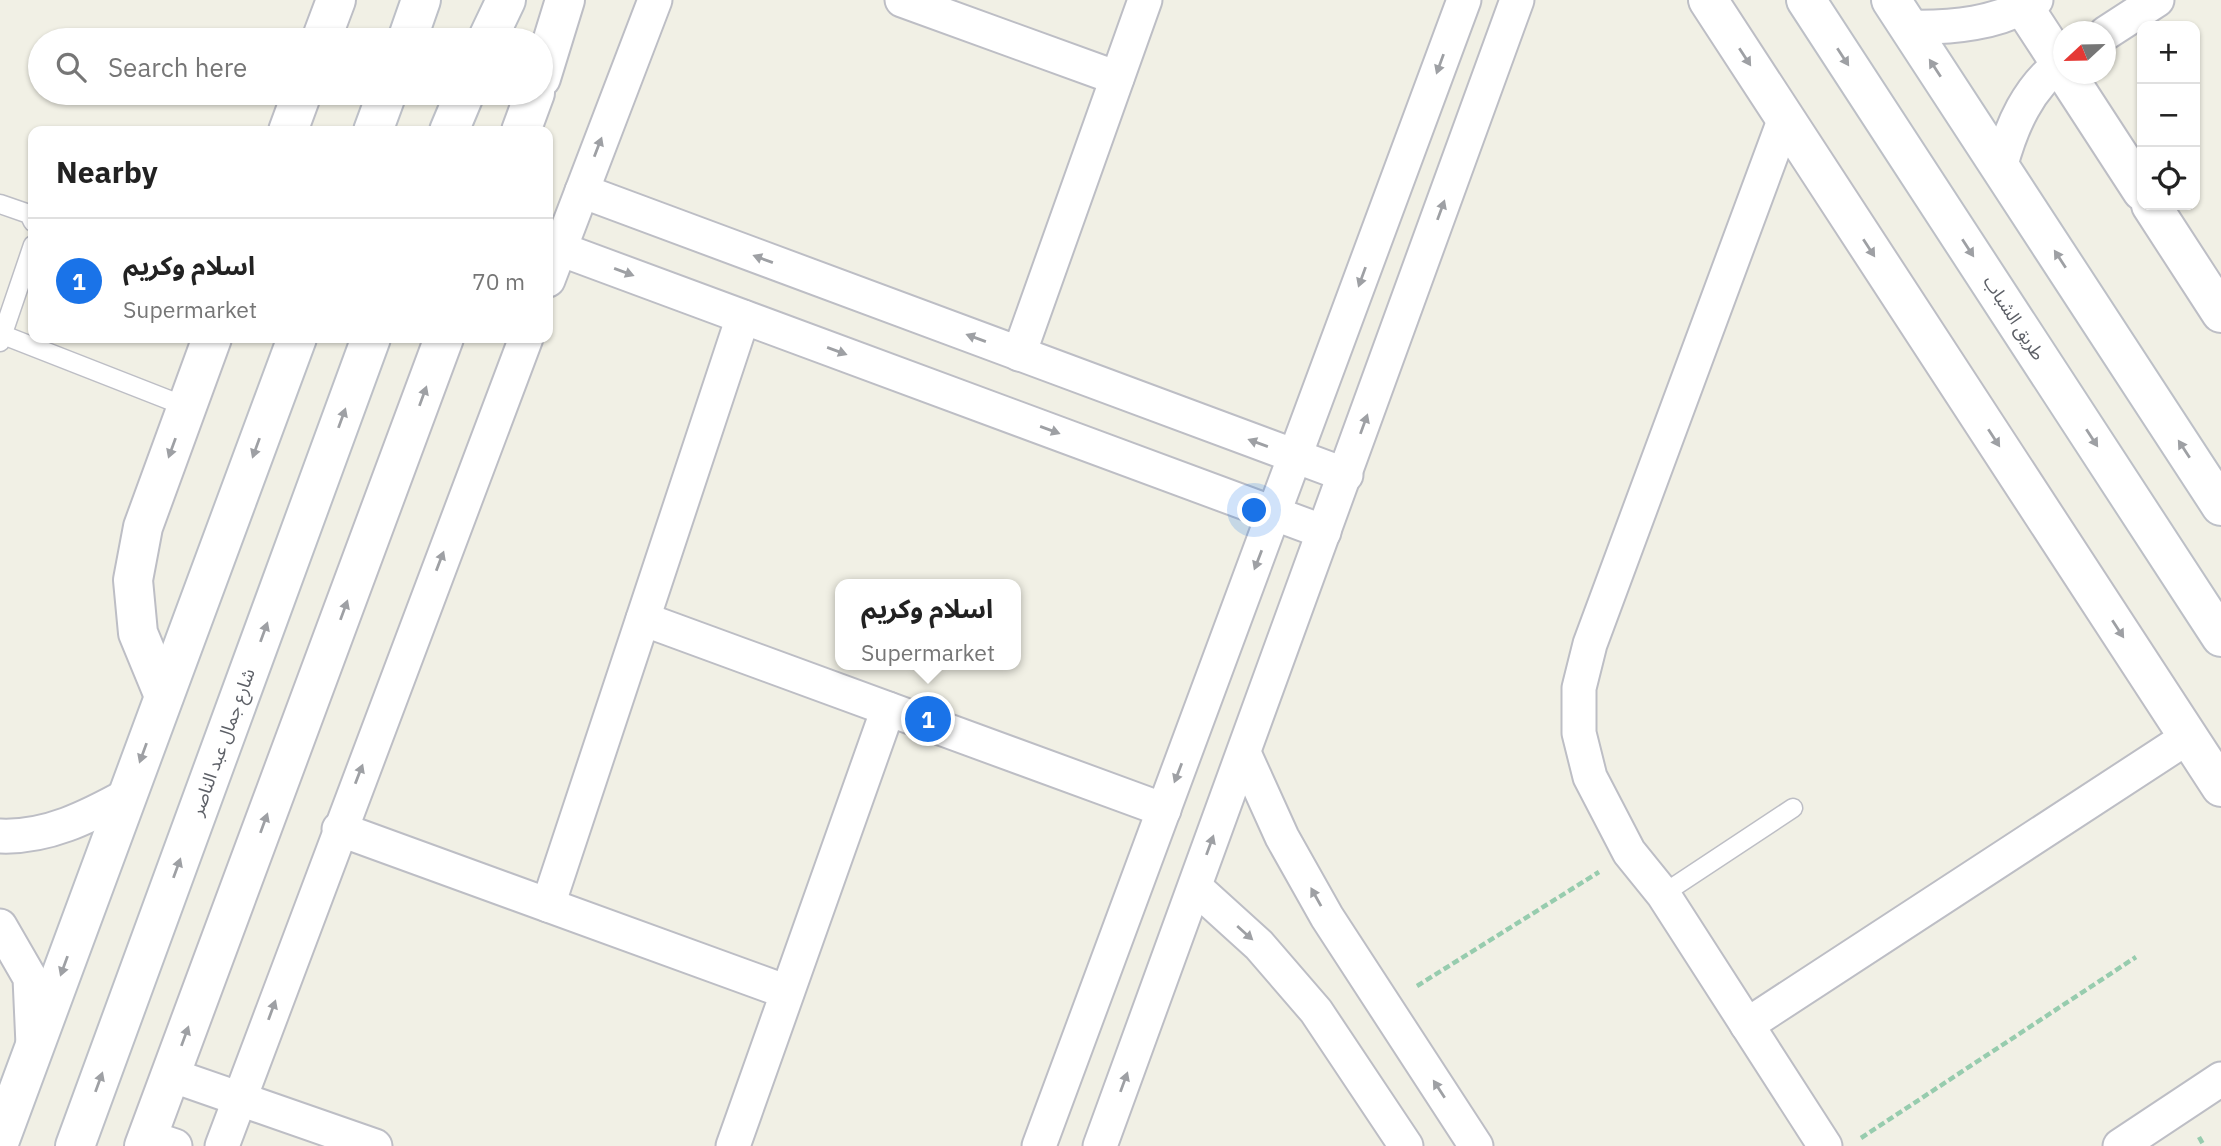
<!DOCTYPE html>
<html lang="en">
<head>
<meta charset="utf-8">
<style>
	:root { --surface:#fff; --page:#f6f6f6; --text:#222; --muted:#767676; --line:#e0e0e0; --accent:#1a73e8 }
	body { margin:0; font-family:"IBM Plex Sans","Noto Sans Arabic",sans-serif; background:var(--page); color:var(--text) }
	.controls { position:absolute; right:21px; top:21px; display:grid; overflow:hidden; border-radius:14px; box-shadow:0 2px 5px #0004 }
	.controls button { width:63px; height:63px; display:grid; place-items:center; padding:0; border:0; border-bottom:2px solid var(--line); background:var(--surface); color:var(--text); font:35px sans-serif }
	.compass { position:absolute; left:2053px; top:21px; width:63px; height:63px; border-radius:50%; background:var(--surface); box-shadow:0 2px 5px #0004; rotate:248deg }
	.you { position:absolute; left:1255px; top:511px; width:24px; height:24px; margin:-18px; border:5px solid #fff; border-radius:50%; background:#1a73e8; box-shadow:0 0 0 10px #1a73e833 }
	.badge { display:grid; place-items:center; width:46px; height:46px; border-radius:50%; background:var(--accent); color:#fff; font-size:23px; font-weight:700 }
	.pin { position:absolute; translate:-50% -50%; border:4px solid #fff; box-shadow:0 2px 7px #0006 }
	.popup { position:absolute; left:835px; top:579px; width:186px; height:91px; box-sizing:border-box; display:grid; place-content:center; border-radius:14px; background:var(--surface); filter:drop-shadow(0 2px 5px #0005); font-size:23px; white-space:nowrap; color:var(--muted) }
	.popup b { font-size:26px; color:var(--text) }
	.popup::after { content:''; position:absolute; left:50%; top:100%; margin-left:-14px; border:14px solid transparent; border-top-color:var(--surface) }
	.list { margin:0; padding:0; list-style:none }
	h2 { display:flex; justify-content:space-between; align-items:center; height:91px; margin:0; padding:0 28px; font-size:30px }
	h2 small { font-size:23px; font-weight:400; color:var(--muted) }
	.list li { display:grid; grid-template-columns:46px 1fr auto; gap:21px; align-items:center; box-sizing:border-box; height:126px; padding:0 28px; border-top:2px solid var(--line) }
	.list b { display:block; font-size:26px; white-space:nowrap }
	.list p { margin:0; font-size:23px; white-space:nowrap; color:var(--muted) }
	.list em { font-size:23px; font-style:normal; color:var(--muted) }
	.icon { flex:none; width:38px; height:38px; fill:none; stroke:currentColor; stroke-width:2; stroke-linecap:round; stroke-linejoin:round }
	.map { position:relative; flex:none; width:2221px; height:1146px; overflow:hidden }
	.search { position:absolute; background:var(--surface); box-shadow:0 2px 5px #0004; left:28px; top:28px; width:525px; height:77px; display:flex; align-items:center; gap:18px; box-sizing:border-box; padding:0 24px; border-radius:38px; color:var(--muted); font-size:26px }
	.panel { position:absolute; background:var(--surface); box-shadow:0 2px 5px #0004; left:28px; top:126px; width:525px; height:217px; border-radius:14px }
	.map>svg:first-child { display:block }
</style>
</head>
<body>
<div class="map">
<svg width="2221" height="1146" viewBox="0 0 2221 1146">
	<rect width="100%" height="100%" fill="#f1f0e5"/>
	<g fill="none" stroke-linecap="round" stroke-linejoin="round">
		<defs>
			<g id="service">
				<path d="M0 204 29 214 33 222"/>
				<path d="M3 335 187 407"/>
				<path d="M0 342 33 245"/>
				<path d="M1663 894 1793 808"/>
			</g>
			<g id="minor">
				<path d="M902 0 1117 78"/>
				<path d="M1908 27C1952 28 1998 24 2036 0"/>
				<path d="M2106 33 2157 0"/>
				<path d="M1785 118 1590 644 1579 688V733L1590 777 1629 852 1663 894 1825 1146"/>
				<path d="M2000 168C2011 127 2028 86 2064 61"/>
				<path d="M582 191 1346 475"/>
				<path d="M560 249 1324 532"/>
				<path d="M548 280 655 0"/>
				<path d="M1019 354 1145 0"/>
				<path d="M643 619 1164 810"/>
				<path d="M1244 753 1282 837 1327 917 1476 1146"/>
				<path d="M339 829 787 992"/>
				<path d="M0 836C47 838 88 817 128 795"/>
				<path d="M1195 887 1259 945 1316 1011 1406 1146"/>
				<path d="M548 905 743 317"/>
				<path d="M0 926 30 978 33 1045"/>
				<path d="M1747 1025 2188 737"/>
				<path d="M171 1075 375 1146"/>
				<path d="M148 1137 175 1146"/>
				<path d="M222 1146 526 338"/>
				<path d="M733 1146 888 709"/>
				<path d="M1039 1146 1464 0"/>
				<path d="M1100 1146 1517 0"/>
				<path d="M2120 1146 2221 1079"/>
			</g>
			<g id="tertiary">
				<path d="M1708 0 2221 787"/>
				<path d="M2019 0 2064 69"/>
				<path d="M321 40 336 0"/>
				<path d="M2066 74 2142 191"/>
				<path d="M541 78 565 0"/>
				<path d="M288 131 302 93"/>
				<path d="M521 131 535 93"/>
				<path d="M2151 205 2221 313"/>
				<path d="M164 696 138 633 133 580 143 527 212 338"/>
				<path d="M144 1146 444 338"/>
			</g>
			<g id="secondary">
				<path d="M1806 0 2221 637"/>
				<path d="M1891 0 2221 506"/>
				<path d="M407 40 421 0"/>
				<path d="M487 40 506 0"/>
				<path d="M373 131 387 93"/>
				<path d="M449 131 465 93"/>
				<path d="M0 1140 297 338"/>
				<path d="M75 1146 371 338"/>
			</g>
		</defs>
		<use href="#service" stroke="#bdbec5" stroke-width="21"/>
		<use href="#minor" stroke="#bdbec5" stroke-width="37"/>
		<use href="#tertiary" stroke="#bdbec5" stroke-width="42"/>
		<use href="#secondary" stroke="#bdc0c7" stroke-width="42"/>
		<g stroke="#97ccae" stroke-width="4.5" stroke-dasharray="7 3.5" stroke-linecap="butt">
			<path d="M1417 986 1599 872"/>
			<path d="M2199 1137 2204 1146"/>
			<path d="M1861 1138 2136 957"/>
		</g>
		<use href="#service" stroke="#fff" stroke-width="18"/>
		<use href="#minor" stroke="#fff" stroke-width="33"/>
		<use href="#tertiary" stroke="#fff" stroke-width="38"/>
		<use href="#secondary" stroke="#fff" stroke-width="38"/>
	</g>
	<defs><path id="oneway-solid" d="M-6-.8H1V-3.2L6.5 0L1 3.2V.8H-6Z" transform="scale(1.75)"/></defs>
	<g fill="#9ea0a4">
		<use href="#oneway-solid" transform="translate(1745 57) rotate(57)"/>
		<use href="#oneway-solid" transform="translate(1843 57) rotate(57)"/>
		<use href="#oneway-solid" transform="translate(1440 64) rotate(110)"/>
		<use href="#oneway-solid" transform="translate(1935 68) rotate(-123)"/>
		<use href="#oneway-solid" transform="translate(598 147) rotate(-69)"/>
		<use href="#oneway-solid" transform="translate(1441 210) rotate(-70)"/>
		<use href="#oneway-solid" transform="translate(1869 248) rotate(57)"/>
		<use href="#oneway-solid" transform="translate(1968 248) rotate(57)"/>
		<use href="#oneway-solid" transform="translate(763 259) rotate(-160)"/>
		<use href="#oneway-solid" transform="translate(2060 259) rotate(-123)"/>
		<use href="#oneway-solid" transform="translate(624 272) rotate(20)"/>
		<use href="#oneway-solid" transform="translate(1362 277) rotate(110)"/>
		<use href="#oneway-solid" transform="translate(976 338) rotate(-160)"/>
		<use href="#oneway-solid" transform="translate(837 351) rotate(20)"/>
		<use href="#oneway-solid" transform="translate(423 396) rotate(-70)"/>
		<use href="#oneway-solid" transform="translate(342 418) rotate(-70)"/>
		<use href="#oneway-solid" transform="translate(1364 424) rotate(-70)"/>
		<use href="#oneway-solid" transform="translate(1050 430) rotate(20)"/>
		<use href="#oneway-solid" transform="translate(1994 438) rotate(57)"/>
		<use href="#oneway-solid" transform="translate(2092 438) rotate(57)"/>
		<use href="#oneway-solid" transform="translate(1258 443) rotate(-160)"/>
		<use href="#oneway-solid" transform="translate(172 448) rotate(110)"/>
		<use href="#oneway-solid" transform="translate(256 448) rotate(110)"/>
		<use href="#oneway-solid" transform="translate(2184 449) rotate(-123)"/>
		<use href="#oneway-solid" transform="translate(1258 560) rotate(111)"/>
		<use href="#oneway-solid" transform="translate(440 561) rotate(-69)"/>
		<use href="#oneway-solid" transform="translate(344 610) rotate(-70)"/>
		<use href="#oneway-solid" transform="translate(2118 629) rotate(57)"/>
		<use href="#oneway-solid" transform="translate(264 632) rotate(-70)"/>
		<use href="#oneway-solid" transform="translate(143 753) rotate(110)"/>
		<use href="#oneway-solid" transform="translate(1178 773) rotate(111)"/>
		<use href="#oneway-solid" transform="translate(359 774) rotate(-69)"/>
		<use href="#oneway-solid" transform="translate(264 823) rotate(-70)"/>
		<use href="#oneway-solid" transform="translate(1210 845) rotate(-70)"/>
		<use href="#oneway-solid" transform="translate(177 868) rotate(-70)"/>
		<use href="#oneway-solid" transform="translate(1316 897) rotate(-119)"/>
		<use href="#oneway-solid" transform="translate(1245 933) rotate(42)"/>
		<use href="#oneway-solid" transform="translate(64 966) rotate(110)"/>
		<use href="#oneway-solid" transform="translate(272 1010) rotate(-70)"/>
		<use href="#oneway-solid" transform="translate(185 1036) rotate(-70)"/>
		<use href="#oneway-solid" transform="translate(99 1082) rotate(-70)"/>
		<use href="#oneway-solid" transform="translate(1124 1082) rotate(-70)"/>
		<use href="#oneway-solid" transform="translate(1439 1089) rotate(-123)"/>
	</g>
	<g text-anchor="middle" stroke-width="6" stroke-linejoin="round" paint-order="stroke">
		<g font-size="18" fill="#5d6067" stroke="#fff">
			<text transform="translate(2014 318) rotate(57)" y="6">طريق الشباب</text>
			<text transform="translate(223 742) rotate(-70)" y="6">شارع جمال عبد الناصر</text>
		</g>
	</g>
</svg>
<div class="controls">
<button>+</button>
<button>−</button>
<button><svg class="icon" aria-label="locate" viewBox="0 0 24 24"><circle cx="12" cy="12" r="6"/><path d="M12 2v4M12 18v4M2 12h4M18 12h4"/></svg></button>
</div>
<svg class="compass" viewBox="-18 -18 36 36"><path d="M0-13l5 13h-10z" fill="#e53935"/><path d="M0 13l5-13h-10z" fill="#767676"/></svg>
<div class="you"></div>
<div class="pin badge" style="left:928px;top:719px">1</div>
<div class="popup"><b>اسلام وكريم</b>Supermarket</div>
<div class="search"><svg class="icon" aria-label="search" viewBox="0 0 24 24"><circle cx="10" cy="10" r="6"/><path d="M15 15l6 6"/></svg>Search here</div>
<section class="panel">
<h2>Nearby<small></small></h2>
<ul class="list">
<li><span class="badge">1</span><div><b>اسلام وكريم</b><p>Supermarket</p></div><em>70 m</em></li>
</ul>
</section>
</div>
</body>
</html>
